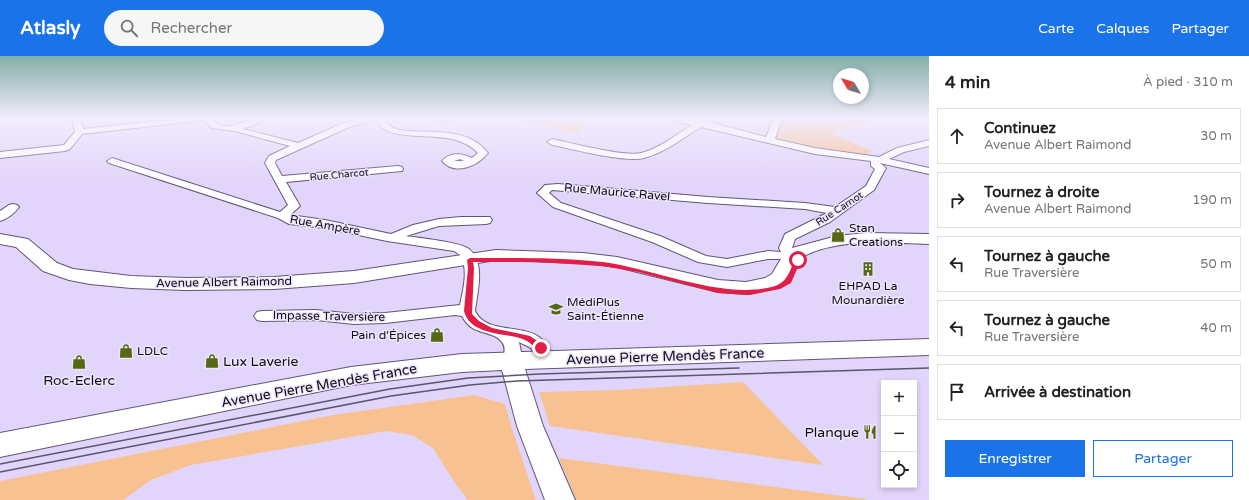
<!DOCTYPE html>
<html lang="fr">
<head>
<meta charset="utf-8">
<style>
	:root { --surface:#fff; --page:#f6f6f6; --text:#202124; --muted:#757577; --line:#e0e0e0; --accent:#1a73e8 }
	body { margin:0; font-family:"Varela Round",sans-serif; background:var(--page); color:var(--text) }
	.controls { position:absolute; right:12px; bottom:12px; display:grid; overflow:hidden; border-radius:0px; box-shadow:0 2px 6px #0003 }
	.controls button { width:36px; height:36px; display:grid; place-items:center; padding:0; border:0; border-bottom:1px solid var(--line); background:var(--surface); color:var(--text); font:20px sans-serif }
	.compass { position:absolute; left:833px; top:12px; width:36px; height:36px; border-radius:50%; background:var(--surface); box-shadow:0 2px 6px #0003; rotate:308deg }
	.stop { position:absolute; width:12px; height:12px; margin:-9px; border:3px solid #e11d48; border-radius:50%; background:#fff }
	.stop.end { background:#e11d48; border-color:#fff; box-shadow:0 1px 4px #0008 }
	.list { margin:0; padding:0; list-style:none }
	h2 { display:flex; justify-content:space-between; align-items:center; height:52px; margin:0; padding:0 16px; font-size:17px }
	h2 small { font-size:13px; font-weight:400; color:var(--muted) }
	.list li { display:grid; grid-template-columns:26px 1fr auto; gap:12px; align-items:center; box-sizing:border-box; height:56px; margin:0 8px 8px; padding:0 8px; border:1px solid var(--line); border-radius:0px }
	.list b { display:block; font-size:15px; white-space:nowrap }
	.list p { margin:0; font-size:13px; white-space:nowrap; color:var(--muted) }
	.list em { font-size:13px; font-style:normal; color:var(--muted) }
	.actions { display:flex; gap:8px; padding:12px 16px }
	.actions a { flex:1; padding:9px 0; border:1px solid var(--accent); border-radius:0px; text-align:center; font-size:14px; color:var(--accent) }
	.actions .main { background:var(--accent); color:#fff }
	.icon { flex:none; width:22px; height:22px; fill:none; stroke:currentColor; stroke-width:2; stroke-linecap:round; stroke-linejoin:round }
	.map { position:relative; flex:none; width:929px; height:444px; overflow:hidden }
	header { display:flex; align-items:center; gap:24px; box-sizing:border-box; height:56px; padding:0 20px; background:var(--accent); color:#fff }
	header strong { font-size:19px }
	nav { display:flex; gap:22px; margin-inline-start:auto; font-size:14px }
	.search { width:280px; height:36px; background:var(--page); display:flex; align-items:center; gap:10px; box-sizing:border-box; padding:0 14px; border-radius:22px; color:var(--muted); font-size:15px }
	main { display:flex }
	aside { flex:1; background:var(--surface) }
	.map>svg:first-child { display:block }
</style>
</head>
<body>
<header>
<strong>Atlasly</strong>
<div class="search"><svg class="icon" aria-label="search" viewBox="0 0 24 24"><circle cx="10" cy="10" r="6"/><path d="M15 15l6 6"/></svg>Rechercher</div>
<nav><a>Carte</a><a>Calques</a><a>Partager</a></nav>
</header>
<main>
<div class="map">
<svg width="929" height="444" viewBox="0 0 929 444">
	<rect width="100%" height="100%" fill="#e2d5fb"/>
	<g fill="#f8c192">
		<path d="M515 63H562L586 67 578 77Z"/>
		<path d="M783 63H878L830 77 872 95 864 100 799 88 777 82 778 70Z"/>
		<path d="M743 326 823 409 550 370 539 336 618 334Z"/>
		<path d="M474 339 505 348 512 373 536 444H468L455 427 433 392 412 379 386 375 191 409 151 424 123 444H0V425L333 359Z"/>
		<path d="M559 402 865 443 867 444H576Z"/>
	</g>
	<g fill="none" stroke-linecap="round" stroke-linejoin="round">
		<defs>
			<g id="street">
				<path d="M72 63H80L83 73 177 63H200L196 65 82 78 70 93 65 95 0 102V96L64 89 75 76Z"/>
				<path d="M207 63H215L214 65C226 77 241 65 254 63 257 62 261 63 264 63L263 65 243 73 298 87 341 68 359 63H370L369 65 347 72 276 104 275 107 282 120 398 110 402 111 403 113 402 115 286 126 300 150 290 159 325 164 391 178 413 169 439 163 461 161H490L492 164 490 167 486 168 439 170 406 180C419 182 460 186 469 193 486 207 477 237 475 255 486 278 521 268 539 281 547 287 551 296 555 304L553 308 547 310 541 308 531 292 519 286 521 296 517 309 511 311 505 309C501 302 508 293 502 286 492 273 472 281 462 260L455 259 385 267 354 268 316 264 262 265 257 264 254 260 257 256 262 255 316 254 354 258 385 257 460 249C463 234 469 213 460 199L454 195 387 185 325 172 289 168 278 162 109 107 107 105 112 102 115 103 280 156 288 149 265 107 269 100 290 90 235 75 211 72 205 65Z"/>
				<path d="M377 63H385C386 64 387 67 388 68 402 85 462 62 488 97 478 110 455 120 442 105 450 96 462 97 472 102L478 97C459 77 430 82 405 79 398 78 390 77 384 73 380 71 379 67 377 63ZM460 103 464 105H454Z"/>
				<path d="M438 63H451L447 65H439Z"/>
				<path d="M675 63 701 64 766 81 772 67 776 63H784L780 68 775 83 815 92 879 101 897 92 929 84V90L904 96 889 103 929 112V118L880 107 886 112 874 134 830 166 795 183 792 192 798 200 796 203H768L727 211 698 206 652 186 553 151 537 137 545 129 558 128 708 141 805 147 835 151 866 130 875 113 871 110V105L815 98 701 71C683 82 664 97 644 102 625 107 573 93 552 89L547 86 552 83C572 87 624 101 641 97 659 93 677 78 692 69L676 65ZM552 134 708 147 805 153 827 157 785 178 779 192 781 196 768 195 727 203 706 200 660 180 561 147 549 137Z"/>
				<path d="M13 148 17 149 19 151C15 157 7 163 0 165V155L9 149Z"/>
			</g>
			<g id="secondary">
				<path d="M866 177 929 178V188C887 187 836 181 798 203L787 226 778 231 746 238 718 236 617 211 583 207 496 204 354 227 274 233 185 234 131 232 90 228 69 224 43 215 16 191 0 188V178L28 183 57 207 73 213 131 220 185 222 274 221 354 215 496 194 583 197 617 201 718 224 746 226 765 222 772 218 785 196 792 192 837 180Z"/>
				<path d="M929 283V299L525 313 543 370 575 444H545L517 370 502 314 462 316 351 329 0 401V377L351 311 462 298Z"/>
			</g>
		</defs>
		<use href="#street" stroke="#615576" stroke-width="2"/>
		<use href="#secondary" stroke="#615576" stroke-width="2"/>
		<use href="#street" fill="#fff" fill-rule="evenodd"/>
		<use href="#secondary" fill="#fff" fill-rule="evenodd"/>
		<g stroke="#5d556b" stroke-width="1.5">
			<path d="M0 408 390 333 468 322 539 318 739 312"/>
			<path d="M0 416 391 340 470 329 517 325 929 312"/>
		</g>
	</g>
	<linearGradient id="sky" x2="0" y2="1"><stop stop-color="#84aea8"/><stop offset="0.5" stop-color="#f2ecfd"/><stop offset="1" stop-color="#f2ecfd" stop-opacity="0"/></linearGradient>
	<rect width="929" height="125" fill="url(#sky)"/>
	<path fill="#e11d48" d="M470 202C514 202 559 201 603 206 655 213 725 245 775 230 788 226 790 213 796 202L801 204 791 227 780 233 750 239 718 237 638 216 602 210 537 206H473L474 212 472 258 479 265 492 272 530 280 544 290 545 292 541 294C535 292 531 287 525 284 507 276 471 281 464 255L468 212 467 204Z"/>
	<defs>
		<symbol id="shop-bare" viewBox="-9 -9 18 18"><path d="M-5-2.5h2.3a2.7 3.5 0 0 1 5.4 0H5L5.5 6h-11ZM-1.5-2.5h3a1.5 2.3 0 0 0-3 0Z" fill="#576813" stroke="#ede5fc" stroke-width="2.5" paint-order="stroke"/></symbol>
		<symbol id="building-bare" viewBox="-9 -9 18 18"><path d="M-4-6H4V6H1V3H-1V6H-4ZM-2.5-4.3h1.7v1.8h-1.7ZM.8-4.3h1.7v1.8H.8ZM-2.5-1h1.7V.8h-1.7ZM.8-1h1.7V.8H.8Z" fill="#576813" stroke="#ede5fc" stroke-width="2.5" paint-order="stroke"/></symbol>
		<symbol id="university-bare" viewBox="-9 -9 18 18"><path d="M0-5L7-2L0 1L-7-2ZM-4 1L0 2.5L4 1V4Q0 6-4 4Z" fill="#576813" stroke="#ede5fc" stroke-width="2.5" paint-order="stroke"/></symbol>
		<symbol id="restaurant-bare" viewBox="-9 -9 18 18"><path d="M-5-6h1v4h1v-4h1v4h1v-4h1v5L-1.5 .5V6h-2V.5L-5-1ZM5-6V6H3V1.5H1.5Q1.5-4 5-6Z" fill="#576813" stroke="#ede5fc" stroke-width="2.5" paint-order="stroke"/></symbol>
	</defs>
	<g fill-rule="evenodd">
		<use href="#shop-bare" x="828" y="169" width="20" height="20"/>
		<use href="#building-bare" x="858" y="203" width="20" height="20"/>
		<use href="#university-bare" x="546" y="243" width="20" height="20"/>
		<use href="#shop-bare" x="427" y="269" width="20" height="20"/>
		<use href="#shop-bare" x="116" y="285" width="20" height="20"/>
		<use href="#shop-bare" x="202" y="295" width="20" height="20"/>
		<use href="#shop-bare" x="69" y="296" width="20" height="20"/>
		<use href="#restaurant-bare" x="860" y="366" width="20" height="20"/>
	</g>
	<g text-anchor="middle" stroke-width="3" stroke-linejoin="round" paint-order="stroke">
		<g font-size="10" fill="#110c18" stroke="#ede5fc">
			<text transform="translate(339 118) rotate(-5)" y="4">Rue Charcot</text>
			<text transform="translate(839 152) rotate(-33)" y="4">Rue Carnot</text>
		</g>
		<g font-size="12" fill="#110c18" stroke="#ede5fc">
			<text transform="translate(617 136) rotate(5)" y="4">Rue Maurice Ravel</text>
			<text transform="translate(325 169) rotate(10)" y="4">Rue Ampère</text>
			<text transform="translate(224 226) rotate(-1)" y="4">Avenue Albert Raimond</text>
			<text transform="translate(329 260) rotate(1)" y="4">Impasse Traversière</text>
		</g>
		<g font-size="12" fill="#110c18" stroke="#ede5fc" text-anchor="start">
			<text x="849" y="176">Stan<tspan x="849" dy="14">Creations</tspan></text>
			<text x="868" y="234" text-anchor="middle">EHPAD La<tspan x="868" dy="14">Mounardière</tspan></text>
			<text x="567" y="250">MédiPlus<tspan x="567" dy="14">Saint-Étienne</tspan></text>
			<text x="426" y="283" text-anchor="end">Pain d'Épices</text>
			<text x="137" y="299">LDLC</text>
		</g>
		<g font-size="14" fill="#110c18" stroke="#ede5fc">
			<text transform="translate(665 300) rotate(-2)" y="5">Avenue Pierre Mendès France</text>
			<text transform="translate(319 329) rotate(-10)" y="5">Avenue Pierre Mendès France</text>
		</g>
		<g font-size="14" fill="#110c18" stroke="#ede5fc" text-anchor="start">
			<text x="223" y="310">Lux Laverie</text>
			<text x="79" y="329" text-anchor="middle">Roc-Eclerc</text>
			<text x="859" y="381" text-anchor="end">Planque</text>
		</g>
	</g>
</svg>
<div class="controls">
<button>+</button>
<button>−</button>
<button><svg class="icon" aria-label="locate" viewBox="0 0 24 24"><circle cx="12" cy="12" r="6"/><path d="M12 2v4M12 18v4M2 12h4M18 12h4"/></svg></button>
</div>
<svg class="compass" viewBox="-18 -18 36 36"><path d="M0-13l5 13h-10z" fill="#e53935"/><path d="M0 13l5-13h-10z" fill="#757577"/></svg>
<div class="stop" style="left:798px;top:204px"></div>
<div class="stop end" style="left:541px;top:292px"></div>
</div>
<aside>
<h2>4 min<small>À pied · 310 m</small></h2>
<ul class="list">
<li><svg class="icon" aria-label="ahead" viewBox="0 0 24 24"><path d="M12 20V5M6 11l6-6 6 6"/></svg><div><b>Continuez</b><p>Avenue Albert Raimond</p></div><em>30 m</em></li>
<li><svg class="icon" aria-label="right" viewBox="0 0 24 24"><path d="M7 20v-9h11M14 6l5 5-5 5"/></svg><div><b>Tournez à droite</b><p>Avenue Albert Raimond</p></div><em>190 m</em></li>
<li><svg class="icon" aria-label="left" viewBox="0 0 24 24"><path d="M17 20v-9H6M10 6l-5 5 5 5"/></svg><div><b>Tournez à gauche</b><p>Rue Traversière</p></div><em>50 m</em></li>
<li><svg class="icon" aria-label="left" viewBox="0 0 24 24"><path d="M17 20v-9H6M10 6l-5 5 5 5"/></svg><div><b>Tournez à gauche</b><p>Rue Traversière</p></div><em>40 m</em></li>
<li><svg class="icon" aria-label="arrive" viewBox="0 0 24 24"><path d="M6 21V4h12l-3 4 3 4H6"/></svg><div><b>Arrivée à destination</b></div></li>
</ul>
<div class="actions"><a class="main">Enregistrer</a><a>Partager</a></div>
</aside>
</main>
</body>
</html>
